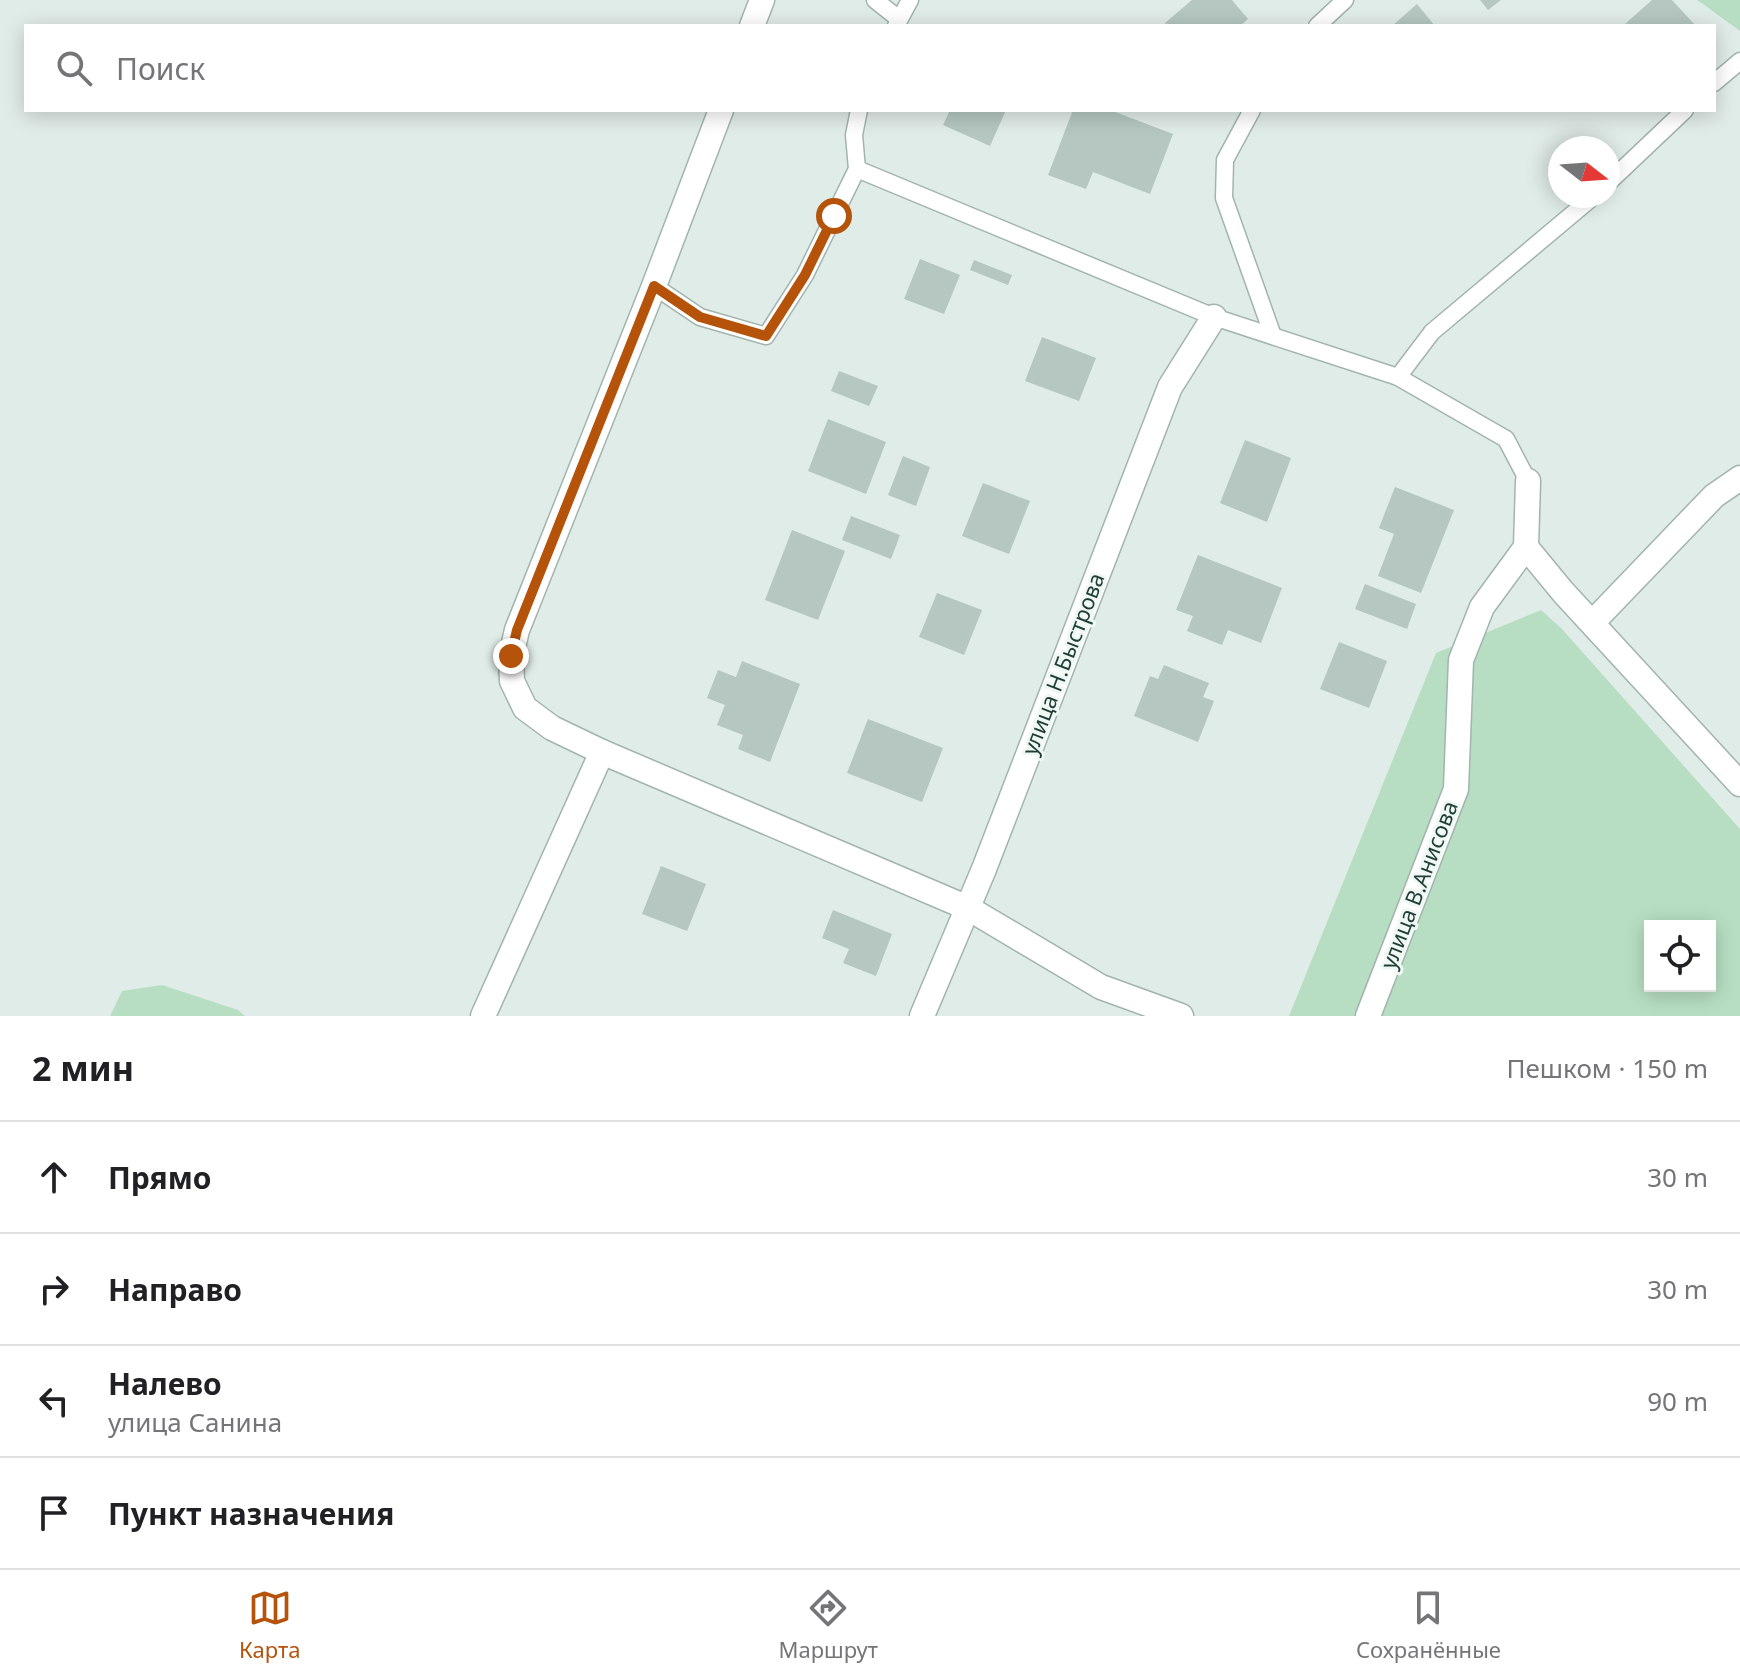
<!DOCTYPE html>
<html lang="ru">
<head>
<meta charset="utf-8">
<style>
	:root { --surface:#fff; --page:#f2f2f2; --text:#202124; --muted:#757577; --line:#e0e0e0; --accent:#b45309 }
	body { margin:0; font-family:"Noto Sans",sans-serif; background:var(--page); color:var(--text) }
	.controls { position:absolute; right:24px; bottom:24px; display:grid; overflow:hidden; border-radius:0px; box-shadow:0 4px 20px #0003 }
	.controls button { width:72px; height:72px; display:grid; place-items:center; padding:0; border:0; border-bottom:2px solid var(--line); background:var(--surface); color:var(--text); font:40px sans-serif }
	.compass { position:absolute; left:1548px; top:136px; width:72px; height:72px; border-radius:50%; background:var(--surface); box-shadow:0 4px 20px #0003; rotate:107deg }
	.stop { position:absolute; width:24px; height:24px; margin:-18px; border:6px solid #b45309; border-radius:50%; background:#fff }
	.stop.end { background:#b45309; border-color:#fff; box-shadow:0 2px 8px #0008 }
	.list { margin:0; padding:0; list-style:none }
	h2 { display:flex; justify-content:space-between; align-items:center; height:104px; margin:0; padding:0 32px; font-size:34px }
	h2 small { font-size:26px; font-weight:400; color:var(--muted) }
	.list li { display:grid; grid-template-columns:52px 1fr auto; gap:24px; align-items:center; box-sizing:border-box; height:112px; padding:0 32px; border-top:2px solid var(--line) }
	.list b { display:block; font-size:30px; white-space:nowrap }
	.list p { margin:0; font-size:26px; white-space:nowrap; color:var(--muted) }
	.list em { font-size:26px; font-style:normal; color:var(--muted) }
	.icon { flex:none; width:44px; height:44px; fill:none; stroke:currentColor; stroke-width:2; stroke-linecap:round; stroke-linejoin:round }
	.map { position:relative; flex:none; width:1740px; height:1016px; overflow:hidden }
	.search { position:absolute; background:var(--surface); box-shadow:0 4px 20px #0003; left:24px; right:24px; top:24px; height:88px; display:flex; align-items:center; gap:20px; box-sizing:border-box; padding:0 28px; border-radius:0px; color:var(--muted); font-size:30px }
	.sheet { height:552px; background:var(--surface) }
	nav { display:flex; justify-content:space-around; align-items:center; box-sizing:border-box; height:112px; border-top:2px solid var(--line); background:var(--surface); font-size:22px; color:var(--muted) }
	nav a { display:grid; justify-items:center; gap:4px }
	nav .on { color:var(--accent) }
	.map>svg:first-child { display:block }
</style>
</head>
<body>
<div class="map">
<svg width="1740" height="1016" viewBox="0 0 1740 1016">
	<rect width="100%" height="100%" fill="#e0ece7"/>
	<g fill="#b7dec2" fill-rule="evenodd">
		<path d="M1697 0H1740V31L1703 4Z"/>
		<path d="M1541 610 1561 628 1740 829V1016H1289L1436 653ZM1650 926H1710V986H1650Z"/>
		<path d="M162 985 238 1010 245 1016H110L122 991Z"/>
	</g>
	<g fill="#b5c7c0">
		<path d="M1192 0H1232L1248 19 1240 26H1168L1165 23Z"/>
		<path d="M1480 0H1501L1488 10Z"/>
		<path d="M1652 0H1672L1696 26H1627L1625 24Z"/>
		<path d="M1417 4 1435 26H1392Z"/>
		<path d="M950 110H1006L990 146 943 125Z"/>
		<path d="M1073 110H1110L1173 134 1150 194 1093 172 1086 189 1048 175Z"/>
		<path d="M920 259 960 275 944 314 904 299Z"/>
		<path d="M974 260 1012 275 1008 285 970 270Z"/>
		<path d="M1042 337 1096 358 1079 401 1025 381Z"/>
		<path d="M839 371 878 386 869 406 831 391Z"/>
		<path d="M828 419 886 442 866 494 808 471Z"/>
		<path d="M1245 440 1291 458 1267 522 1220 503Z"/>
		<path d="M903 456 930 467 916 506 888 495Z"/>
		<path d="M983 483 1030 501 1009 554 962 536Z"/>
		<path d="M1395 487 1454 510 1421 593 1378 576 1394 534 1379 528Z"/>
		<path d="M851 516 900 535 891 559 842 540Z"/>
		<path d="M792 530 845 551 818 620 765 600Z"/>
		<path d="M1198 555 1282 588 1261 643 1228 630 1222 645 1187 631 1193 616 1176 610Z"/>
		<path d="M1365 584 1416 604 1407 629 1355 609Z"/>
		<path d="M937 593 982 610 964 655 919 637Z"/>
		<path d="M1339 642 1387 661 1369 708 1320 689Z"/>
		<path d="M742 661 800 684 770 762 738 749 743 735 717 725 725 705 707 698 718 670 736 677Z"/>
		<path d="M1164 665 1209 683 1203 697 1214 701 1198 742 1134 716 1150 676 1158 679Z"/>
		<path d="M868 719 943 748 922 802 847 773Z"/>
		<path d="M661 866 706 884 687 931 642 914Z"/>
		<path d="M833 910 892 934 876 976 843 963 849 949 822 938Z"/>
	</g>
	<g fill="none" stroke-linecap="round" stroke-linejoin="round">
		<defs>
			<g id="service">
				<path d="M875 0 899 19"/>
				<path d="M896 26 910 0"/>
				<path d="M1317 26 1345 0"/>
				<path d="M1714 83 1740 61"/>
				<path d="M1252 110 1225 160 1224 198 1273 336"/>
				<path d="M857 169 1214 317 1398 377 1506 439 1528 481"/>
				<path d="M1608 183 1685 110"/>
				<path d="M654 286 700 317 766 336 805 275 857 169 854 135 859 110"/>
				<path d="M1398 377 1432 332 1594 196"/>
			</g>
			<g id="minor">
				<path d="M752 26 762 0"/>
				<path d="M721 110 654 286 517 630 511 656 512 681 525 708 552 728 602 752 968 908 1101 987 1181 1016"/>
				<path d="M1526 547 1563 592 1740 784"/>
				<path d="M1593 622 1714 496 1740 478"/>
				<path d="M483 1016 602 752"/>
				<path d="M922 1016 984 869 1170 387 1214 317"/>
				<path d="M1368 1016 1456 789 1461 660 1482 607 1526 547 1528 481"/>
			</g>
		</defs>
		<use href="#service" stroke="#a2b4ae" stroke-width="19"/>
		<use href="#minor" stroke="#a2b4ae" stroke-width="27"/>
		<use href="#service" stroke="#fff" stroke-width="16"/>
		<use href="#minor" stroke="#fff" stroke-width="24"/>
	</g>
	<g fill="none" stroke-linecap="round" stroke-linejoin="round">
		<path stroke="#b45309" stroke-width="10" d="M511 656 517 630 654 286 700 317 766 336 805 275 834 216"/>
	</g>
	<g text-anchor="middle" stroke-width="6" stroke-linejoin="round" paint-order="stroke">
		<g font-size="22" fill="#1f3d36" stroke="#f0f8f4">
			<text transform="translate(1063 664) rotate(-69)" y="8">улица Н.Быстрова</text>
			<text transform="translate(1419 885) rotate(-69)" y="8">улица В.Анисова</text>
		</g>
	</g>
</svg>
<div class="controls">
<button><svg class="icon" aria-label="locate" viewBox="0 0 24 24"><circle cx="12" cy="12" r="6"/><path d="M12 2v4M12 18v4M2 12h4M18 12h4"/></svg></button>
</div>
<svg class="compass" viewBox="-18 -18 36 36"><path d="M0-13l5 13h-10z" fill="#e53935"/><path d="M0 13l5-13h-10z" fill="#757577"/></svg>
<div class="stop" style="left:834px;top:216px"></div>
<div class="stop end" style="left:511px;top:656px"></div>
<div class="search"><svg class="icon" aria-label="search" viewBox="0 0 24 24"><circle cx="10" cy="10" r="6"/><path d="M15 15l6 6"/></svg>Поиск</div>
</div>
<section class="sheet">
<h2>2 мин<small>Пешком · 150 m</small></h2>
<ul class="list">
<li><svg class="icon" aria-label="ahead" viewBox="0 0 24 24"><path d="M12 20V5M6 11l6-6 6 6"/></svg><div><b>Прямо</b></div><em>30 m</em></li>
<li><svg class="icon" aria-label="right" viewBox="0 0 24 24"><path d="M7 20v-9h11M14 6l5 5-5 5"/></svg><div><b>Направо</b></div><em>30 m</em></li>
<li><svg class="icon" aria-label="left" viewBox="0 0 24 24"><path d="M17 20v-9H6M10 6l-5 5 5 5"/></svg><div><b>Налево</b><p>улица Санина</p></div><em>90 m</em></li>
<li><svg class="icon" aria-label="arrive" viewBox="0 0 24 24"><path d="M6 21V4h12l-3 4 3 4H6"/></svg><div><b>Пункт назначения</b></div></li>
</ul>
</section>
<nav>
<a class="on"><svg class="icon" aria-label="map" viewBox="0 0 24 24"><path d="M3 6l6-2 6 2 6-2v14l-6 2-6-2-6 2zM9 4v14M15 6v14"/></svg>Карта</a>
<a><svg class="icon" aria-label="directions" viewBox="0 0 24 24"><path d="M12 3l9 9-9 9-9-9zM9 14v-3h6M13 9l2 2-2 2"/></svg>Маршрут</a>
<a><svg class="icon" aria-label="saved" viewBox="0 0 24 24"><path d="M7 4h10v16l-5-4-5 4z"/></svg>Сохранённые</a>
</nav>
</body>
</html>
